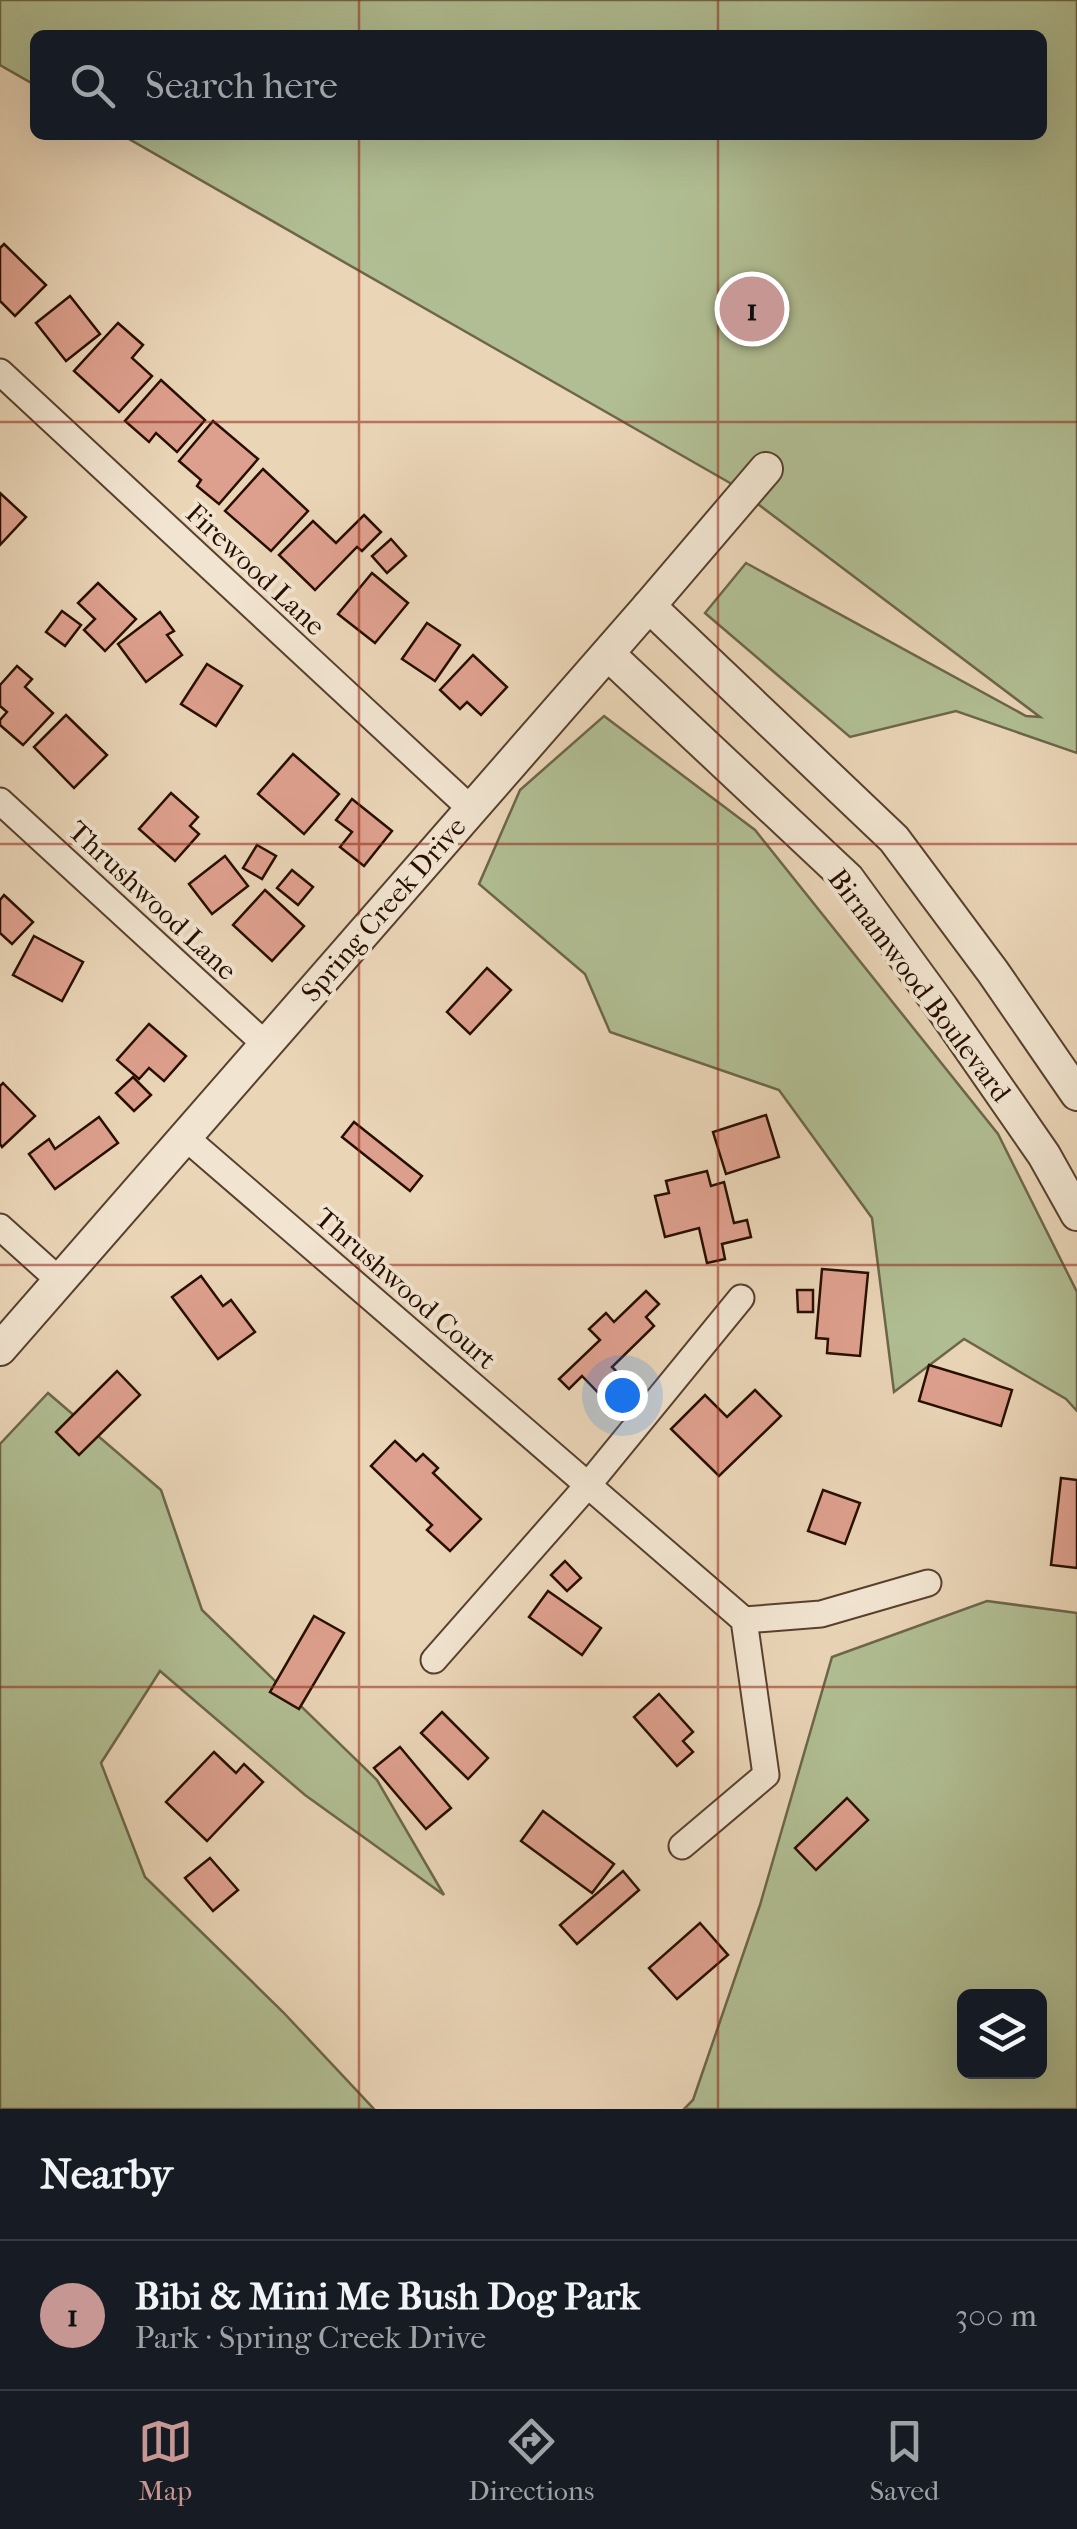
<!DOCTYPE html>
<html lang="en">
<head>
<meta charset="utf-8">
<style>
	:root { --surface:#171b24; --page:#20242c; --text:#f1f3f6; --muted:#9ea1a6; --line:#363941; --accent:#c59692 }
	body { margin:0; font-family:"IM FELL French Canon",serif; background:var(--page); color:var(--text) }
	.controls { position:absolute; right:30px; bottom:30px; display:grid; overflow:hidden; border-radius:15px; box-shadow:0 10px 40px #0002 }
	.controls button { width:90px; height:90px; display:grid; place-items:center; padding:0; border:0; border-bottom:2px solid var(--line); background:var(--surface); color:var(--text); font:50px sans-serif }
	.you { position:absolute; left:622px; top:1395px; width:35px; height:35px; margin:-25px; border:8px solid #fff; border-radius:50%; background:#1a73e8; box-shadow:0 0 0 15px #1a73e833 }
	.badge { display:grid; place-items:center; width:65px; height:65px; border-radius:50%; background:var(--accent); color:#111; font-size:32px; font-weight:700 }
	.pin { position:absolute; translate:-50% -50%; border:5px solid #fff; box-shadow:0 2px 10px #0006 }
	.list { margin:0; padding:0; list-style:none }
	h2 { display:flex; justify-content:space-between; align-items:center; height:130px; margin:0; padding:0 40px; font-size:42px }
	h2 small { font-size:32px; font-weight:400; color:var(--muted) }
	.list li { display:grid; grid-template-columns:65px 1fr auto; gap:30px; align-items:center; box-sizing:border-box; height:150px; padding:0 40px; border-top:2px solid var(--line) }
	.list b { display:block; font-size:38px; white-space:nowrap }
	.list p { margin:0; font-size:32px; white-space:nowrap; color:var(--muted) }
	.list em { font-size:32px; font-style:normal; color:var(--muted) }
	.icon { flex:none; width:55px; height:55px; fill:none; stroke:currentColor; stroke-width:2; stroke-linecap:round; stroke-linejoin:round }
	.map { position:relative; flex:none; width:1077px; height:2109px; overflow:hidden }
	.search { position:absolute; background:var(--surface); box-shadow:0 10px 40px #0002; left:30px; right:30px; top:30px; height:110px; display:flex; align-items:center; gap:25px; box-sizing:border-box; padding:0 35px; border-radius:15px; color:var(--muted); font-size:38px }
	.sheet { height:280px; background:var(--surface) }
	nav { display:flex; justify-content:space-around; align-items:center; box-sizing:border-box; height:140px; border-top:2px solid var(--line); background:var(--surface); font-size:28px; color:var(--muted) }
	nav a { display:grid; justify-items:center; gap:5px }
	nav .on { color:var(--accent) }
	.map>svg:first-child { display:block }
</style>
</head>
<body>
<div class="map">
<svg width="1077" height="2109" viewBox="0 0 1077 2109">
	<rect width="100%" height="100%" fill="#ead5b7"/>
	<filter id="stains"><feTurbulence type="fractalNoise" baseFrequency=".002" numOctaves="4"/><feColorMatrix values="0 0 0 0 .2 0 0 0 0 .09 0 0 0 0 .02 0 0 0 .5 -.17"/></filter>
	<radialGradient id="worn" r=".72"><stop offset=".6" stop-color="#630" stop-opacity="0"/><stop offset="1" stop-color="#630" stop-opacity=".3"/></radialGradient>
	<g fill="#b1be93" stroke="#6c664a" stroke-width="2.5" fill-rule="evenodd">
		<path d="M0 0H1077V753L956 711 850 737 705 613 746 563 1026 716 1040 717 730 483 122 135H1042V35H35V85L0 65Z"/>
		<path d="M604 716 755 830 998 1134 1077 1292V1411L1066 1399 964 1339 894 1392 872 1218 779 1090 610 1032 585 974 479 884 520 790Z"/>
		<path d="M48 1393 161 1490 202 1610 377 1780 444 1895 305 1795 160 1671 101 1763 145 1877 283 2012 374 2109H0V1444Z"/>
		<path d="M987 1601 1077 1613V2109H684L693 2100 760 1905 832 1657ZM964 1996H1040V2072H964Z"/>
	</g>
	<g fill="#dea08e" stroke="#280e00" stroke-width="2.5">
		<path d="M4 244 46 285 15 316 0 301V248Z"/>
		<path d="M70 296 100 334 66 361 36 323Z"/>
		<path d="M118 323 143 345 132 358 152 376 119 412 74 371Z"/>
		<path d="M161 380 205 420 177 452 156 433 149 442 125 421Z"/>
		<path d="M213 421 258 459 219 504 197 486 201 480 179 461Z"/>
		<path d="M263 469 308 511 271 551 225 511Z"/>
		<path d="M0 493 26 517 0 545Z"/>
		<path d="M364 515 381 532 362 551 357 547 315 590 279 555 313 521 336 543Z"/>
		<path d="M391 539 406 556 387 573 372 556Z"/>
		<path d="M372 573 408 603 375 643 338 614Z"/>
		<path d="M98 583 136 619 105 651 84 630 95 619 78 603Z"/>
		<path d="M62 611 81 625 65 646 46 632Z"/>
		<path d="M160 612 174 631 167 635 182 655 146 682 118 644Z"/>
		<path d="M427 623 460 645 435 681 402 659Z"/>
		<path d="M473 655 507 687 481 715 467 702 460 709 440 690Z"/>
		<path d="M207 664 242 686 216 726 181 704Z"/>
		<path d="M17 666 32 679 25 687 53 713 23 745 0 725V720L7 712 0 706V685Z"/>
		<path d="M66 715 107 755 74 788 34 747Z"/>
		<path d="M293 754 339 794 304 834 258 794Z"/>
		<path d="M171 793 198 817 190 826 199 834 175 861 139 829Z"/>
		<path d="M352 799 392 831 364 866 340 847 352 832 336 820Z"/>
		<path d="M257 845 276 856 262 879 243 868Z"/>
		<path d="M225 856 248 886 212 914 189 884Z"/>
		<path d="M292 870 313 887 298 905 277 888Z"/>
		<path d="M265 890 304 926 272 961 233 925Z"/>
		<path d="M4 895 33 922 12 944 0 933V900Z"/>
		<path d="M34 936 83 962 62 1001 13 975Z"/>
		<path d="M487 968 511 990 470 1034 447 1012Z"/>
		<path d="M149 1024 186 1056 164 1081 149 1068 139 1079 117 1060Z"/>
		<path d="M133 1077 151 1095 134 1111 116 1093Z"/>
		<path d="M3 1083 35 1116 2 1147 0 1144V1086Z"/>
		<path d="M766 1115 779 1157 726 1174 713 1132Z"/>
		<path d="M99 1117 118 1143 55 1189 29 1154 49 1139 55 1149Z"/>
		<path d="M354 1122 422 1176 410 1191 342 1137Z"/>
		<path d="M707 1171 711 1186 724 1182 734 1223 747 1220 751 1237 722 1244 725 1259 707 1263 699 1228 665 1237 655 1196 669 1193 666 1181Z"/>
		<path d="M822 1269 868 1273 860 1356 827 1353 828 1339 816 1338Z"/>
		<path d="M201 1276 223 1306 231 1300 255 1332 218 1359 172 1297Z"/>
		<path d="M797 1290H813V1312H798Z"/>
		<path d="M646 1291 659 1304 646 1317 654 1326 612 1367 631 1386 611 1406 582 1376 569 1389 559 1379 600 1340 589 1329 606 1313 614 1322Z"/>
		<path d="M929 1365 1012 1390 1001 1426 919 1401Z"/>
		<path d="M117 1371 140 1395 79 1455 56 1432Z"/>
		<path d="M755 1390 781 1416 719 1476 671 1429 705 1395 727 1417Z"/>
		<path d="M395 1441 416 1461 423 1454 438 1468 433 1473 481 1519 450 1551 427 1530 432 1525 371 1466Z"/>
		<path d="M1061 1478 1077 1480V1568L1051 1565Z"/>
		<path d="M823 1490 860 1503 845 1544 808 1531Z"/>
		<path d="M565 1561 581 1578 567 1591 551 1575Z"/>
		<path d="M548 1591 601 1628 582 1655 529 1617Z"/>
		<path d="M314 1616 344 1633 299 1709 270 1692Z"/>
		<path d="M659 1694 693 1732 683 1741 693 1752 677 1766 634 1717Z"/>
		<path d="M442 1712 488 1758 468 1779 421 1733Z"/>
		<path d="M400 1747 451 1808 426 1829 374 1768Z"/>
		<path d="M214 1752 236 1773 244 1764 263 1782 207 1841 166 1802Z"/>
		<path d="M847 1798 868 1820 816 1870 795 1848Z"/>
		<path d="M543 1811 614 1864 592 1893 521 1841Z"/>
		<path d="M210 1858 238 1890 213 1911 185 1878Z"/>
		<path d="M623 1871 639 1890 577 1944 560 1925Z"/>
		<path d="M700 1923 728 1955 677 1999 649 1968Z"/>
	</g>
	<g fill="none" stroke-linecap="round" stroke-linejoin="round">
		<defs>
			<g id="minor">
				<path d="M0 372 471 809"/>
				<path d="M0 801 265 1044"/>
				<path d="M185 1137 744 1620 766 1775 682 1846"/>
				<path d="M0 1227 60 1281"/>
				<path d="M744 1620 821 1614 928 1583"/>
				<path d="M434 1660 588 1485 741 1298"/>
			</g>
			<g id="tertiary">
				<path d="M649 606 894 839 993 972 1077 1094"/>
				<path d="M608 654 848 879 942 1008 1044 1155 1077 1214"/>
				<path d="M0 1349 649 606 766 469"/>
			</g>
		</defs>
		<use href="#minor" stroke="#58402e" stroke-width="29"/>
		<use href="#tertiary" stroke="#58402e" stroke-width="36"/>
		<use href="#minor" stroke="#f1e4d0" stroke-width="25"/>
		<use href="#tertiary" stroke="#f1e4d0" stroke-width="32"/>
	</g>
	<path fill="none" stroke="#8f2418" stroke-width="2.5" stroke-opacity="0.55" d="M359 0V35M718 0V35M359 135V2109M718 135V2109M0 422H1077M0 844H1077M0 1265H1077M0 1687H1077"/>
	<g text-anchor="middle" stroke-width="8" stroke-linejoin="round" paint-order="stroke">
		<g font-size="28" fill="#280e00" stroke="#f1e4d0">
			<text transform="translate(256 569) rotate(43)" y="10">Firewood Lane</text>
			<text transform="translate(153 900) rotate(43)" y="10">Thrushwood Lane</text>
			<text transform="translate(383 909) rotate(-49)" y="10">Spring Creek Drive</text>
			<text transform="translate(920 985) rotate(53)" y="10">Birnamwood Boulevard</text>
			<text transform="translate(406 1288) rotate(41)" y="10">Thrushwood Court</text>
		</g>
	</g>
	<rect width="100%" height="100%" filter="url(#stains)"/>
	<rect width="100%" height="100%" fill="url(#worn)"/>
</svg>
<div class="controls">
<button><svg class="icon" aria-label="layers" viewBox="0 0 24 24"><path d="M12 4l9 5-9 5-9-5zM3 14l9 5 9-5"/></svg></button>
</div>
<div class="you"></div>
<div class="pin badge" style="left:752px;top:309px">1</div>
<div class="search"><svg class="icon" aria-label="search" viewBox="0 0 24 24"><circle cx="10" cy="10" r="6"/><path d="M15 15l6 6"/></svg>Search here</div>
</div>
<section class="sheet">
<h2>Nearby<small></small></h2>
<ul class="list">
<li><span class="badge">1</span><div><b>Bibi &amp; Mini Me Bush Dog Park</b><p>Park · Spring Creek Drive</p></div><em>300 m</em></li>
</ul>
</section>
<nav>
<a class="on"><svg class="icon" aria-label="map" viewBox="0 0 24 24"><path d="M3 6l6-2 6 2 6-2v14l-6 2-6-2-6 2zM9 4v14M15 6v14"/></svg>Map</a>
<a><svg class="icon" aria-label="directions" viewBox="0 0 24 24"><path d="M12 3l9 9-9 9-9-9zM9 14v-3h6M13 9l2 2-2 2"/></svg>Directions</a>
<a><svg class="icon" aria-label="saved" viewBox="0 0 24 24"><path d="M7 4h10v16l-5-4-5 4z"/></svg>Saved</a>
</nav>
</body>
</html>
